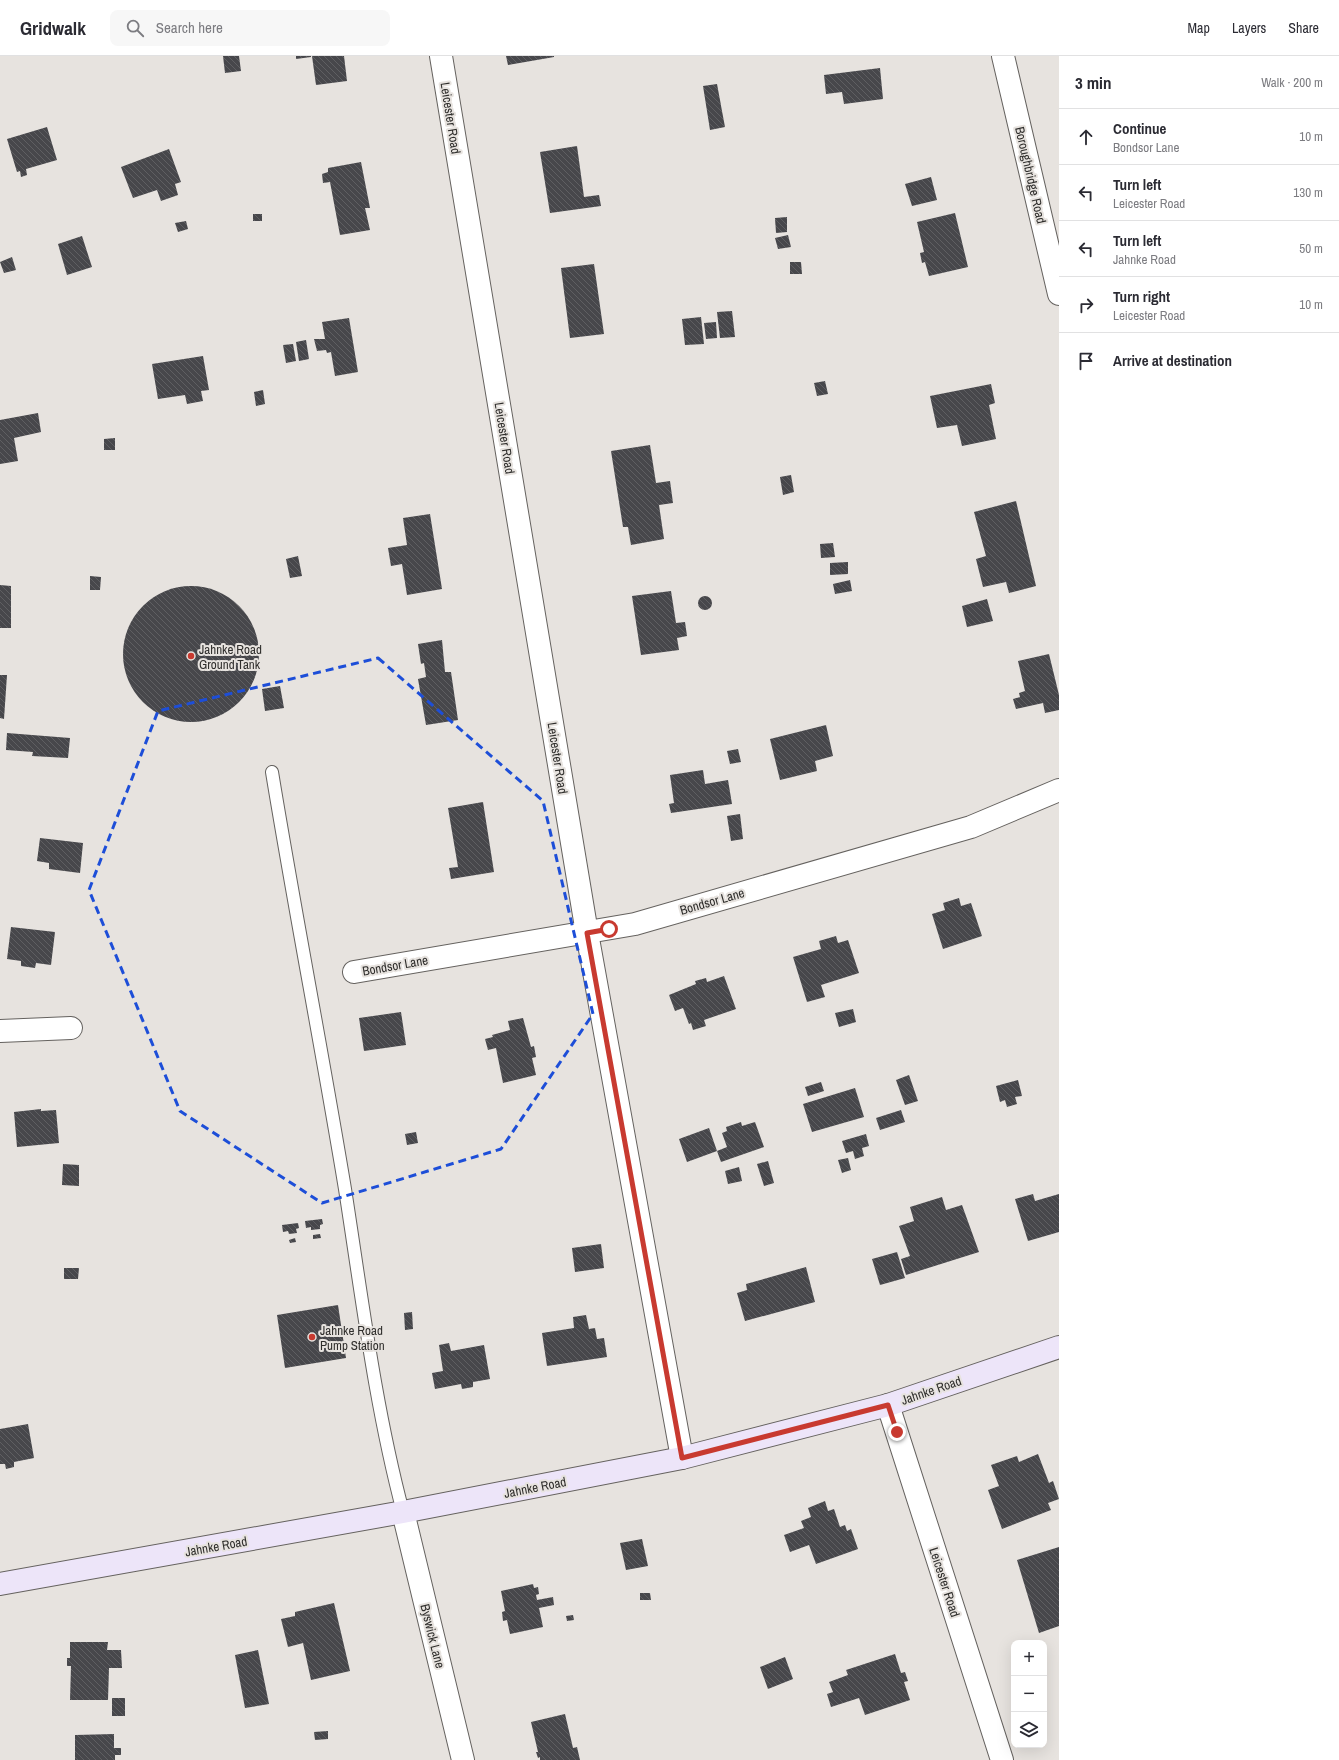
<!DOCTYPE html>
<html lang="en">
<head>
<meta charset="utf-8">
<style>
	:root { --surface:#fff; --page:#f7f7f7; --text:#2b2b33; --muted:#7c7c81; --line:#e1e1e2 }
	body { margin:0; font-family:"Archivo Narrow",sans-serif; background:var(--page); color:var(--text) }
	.controls { position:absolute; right:12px; bottom:12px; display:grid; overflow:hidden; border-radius:8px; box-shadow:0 4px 16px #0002 }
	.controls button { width:36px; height:36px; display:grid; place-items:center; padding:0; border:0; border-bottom:1px solid var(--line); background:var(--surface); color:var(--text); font:20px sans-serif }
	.stop { position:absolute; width:12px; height:12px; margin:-9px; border:3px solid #c83a30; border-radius:50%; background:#fff }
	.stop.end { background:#c83a30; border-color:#fff; box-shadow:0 1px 4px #0008 }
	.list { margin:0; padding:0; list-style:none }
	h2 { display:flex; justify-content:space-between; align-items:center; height:52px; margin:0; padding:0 16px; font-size:17px }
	h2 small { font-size:13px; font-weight:400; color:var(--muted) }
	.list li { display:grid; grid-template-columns:26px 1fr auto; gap:12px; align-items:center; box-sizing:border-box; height:56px; padding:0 16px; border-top:1px solid var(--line) }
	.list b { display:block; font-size:15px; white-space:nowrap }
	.list p { margin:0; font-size:13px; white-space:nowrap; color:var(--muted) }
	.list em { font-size:13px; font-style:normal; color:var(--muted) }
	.icon { flex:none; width:22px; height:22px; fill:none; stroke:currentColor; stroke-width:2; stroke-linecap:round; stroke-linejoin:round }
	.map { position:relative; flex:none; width:1059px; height:1704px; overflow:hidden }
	header { display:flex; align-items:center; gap:24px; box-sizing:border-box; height:56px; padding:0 20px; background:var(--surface); border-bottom:1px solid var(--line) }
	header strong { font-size:19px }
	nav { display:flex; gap:22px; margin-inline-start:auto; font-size:14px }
	.search { width:280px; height:36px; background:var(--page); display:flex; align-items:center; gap:10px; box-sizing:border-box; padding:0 14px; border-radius:8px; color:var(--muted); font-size:15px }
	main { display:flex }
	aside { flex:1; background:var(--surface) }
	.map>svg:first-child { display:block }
</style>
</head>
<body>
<header>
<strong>Gridwalk</strong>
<div class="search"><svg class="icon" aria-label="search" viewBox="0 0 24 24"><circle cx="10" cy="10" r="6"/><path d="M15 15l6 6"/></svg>Search here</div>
<nav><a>Map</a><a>Layers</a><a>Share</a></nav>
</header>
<main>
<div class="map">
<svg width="1059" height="1704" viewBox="0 0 1059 1704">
	<defs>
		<pattern id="building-back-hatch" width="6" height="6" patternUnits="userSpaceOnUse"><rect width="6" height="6" fill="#47474b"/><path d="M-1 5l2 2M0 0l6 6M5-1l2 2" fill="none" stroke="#5f5f62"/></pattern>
	</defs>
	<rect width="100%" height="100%" fill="#e7e3df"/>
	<g fill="url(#building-back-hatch)">
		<path d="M223 0H239L241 15 225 17Z"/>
		<path d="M296 0H311V1L296 3Z"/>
		<path d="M312 0H344L347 25 316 29Z"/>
		<path d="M506 0H554V1L508 9Z"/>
		<path d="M880 12 883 43 844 48 842 36 826 38 824 19Z"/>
		<path d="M717 28 725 71 710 74 703 30Z"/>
		<path d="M47 71 57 104 26 113 27 119 21 121 20 115 17 116 7 83Z"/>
		<path d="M577 90 584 141 599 139 601 150 550 157 540 96Z"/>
		<path d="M169 93 181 126 175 128 178 139 161 145 157 134 133 142 121 111Z"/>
		<path d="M361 106 370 152H365L370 174 340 179 330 126 323 127 322 118 328 116V112Z"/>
		<path d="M931 121 937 144 912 150 905 128Z"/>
		<path d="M955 157 968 211 929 220 925 206 922 207 920 197 924 196 917 166Z"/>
		<rect x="253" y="158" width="9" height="7"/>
		<path d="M787 161V176L776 177 775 162Z"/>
		<path d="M186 165 188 173 178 176 175 167Z"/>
		<path d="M788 179 791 191 778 193 775 182Z"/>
		<path d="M82 180 92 211 67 219 58 188Z"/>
		<path d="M12 201 16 214 4 217 0 206Z"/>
		<path d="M790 206H801L802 218H790Z"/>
		<path d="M594 208 604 278 570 282 561 212Z"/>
		<path d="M732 255 735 281 720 282 717 256Z"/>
		<path d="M701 261 704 288 685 289 682 263Z"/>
		<path d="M349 262 358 316 335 320 331 296 327 297 326 294 317 295 314 283H325L322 266Z"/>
		<path d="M716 266 717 282 706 283 704 267Z"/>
		<path d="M306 284 309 303 299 305 296 286Z"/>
		<path d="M293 288 296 305 286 307 283 289Z"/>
		<path d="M203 300 209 334 201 335 203 345 187 348 185 339 158 343 152 308Z"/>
		<path d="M825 325 828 338 817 340 814 327Z"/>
		<path d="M991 328 995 347 989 349 996 383 962 390 957 369 937 372 930 340Z"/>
		<path d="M263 334 265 348 256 350 254 336Z"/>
		<path d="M38 357 41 376 14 382 18 405 0 408V364Z"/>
		<path d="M115 382V394H104V383Z"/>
		<path d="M650 389 656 427 670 425 673 447 659 449 664 483 631 489 628 471H623L611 395Z"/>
		<path d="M791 419 794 436 783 439 780 421Z"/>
		<path d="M1016 445 1036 530 1009 537 1006 526 983 531 976 503 986 500 974 456Z"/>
		<path d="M430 458 442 533 407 539 402 508 391 510 388 492 407 489 403 462Z"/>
		<path d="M833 487 835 501 821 502 820 488Z"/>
		<path d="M298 500 302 520 290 522 286 503Z"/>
		<path d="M848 506V518L830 519V507Z"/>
		<path d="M90 520 101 521 100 534H90Z"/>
		<path d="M850 524 852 535 835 538 833 528Z"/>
		<path d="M0 529 11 530V572H0Z"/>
		<circle cx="191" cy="598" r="68"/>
		<path d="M671 535 676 567 685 566 687 580 677 582 679 594 641 599 632 540Z"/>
		<circle cx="705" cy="547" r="7"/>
		<path d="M987 543 993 565 967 571 962 550Z"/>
		<path d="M442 584 445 616H451L458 664 426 669 418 623 426 621 424 607 421 608 418 588Z"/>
		<path d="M1049 598 1059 639V654L1045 657 1043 647 1016 653 1013 643 1020 641 1019 637 1025 635 1018 605Z"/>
		<path d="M0 619H7L4 663 0 662Z"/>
		<path d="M280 630 284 652 265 655 262 633Z"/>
		<path d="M826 669 833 700 815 705 817 715 780 724 770 683Z"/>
		<path d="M7 677 70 682 68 702 32 700 33 696 6 694Z"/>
		<path d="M738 693 741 706 730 708 727 695Z"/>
		<path d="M703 714 705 728 728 724 732 748 671 757 669 748 674 747 670 719Z"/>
		<path d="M483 746 494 816 451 823 449 812 458 811 448 752Z"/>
		<path d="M740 758 743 783 731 785 727 760Z"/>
		<path d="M40 782 83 787 80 817 49 813V807L37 805Z"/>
		<path d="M959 842 961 850 971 847 982 880 943 893 932 858 945 854 943 847Z"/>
		<path d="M11 871 55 876 51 909 36 907 35 912 21 910V905L7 903Z"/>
		<path d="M836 880 838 887 848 884 859 917 821 929 825 941 807 946 793 901 821 893 819 885Z"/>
		<path d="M724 920 736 953 704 964 706 970 693 974 691 967 689 968 683 952 675 955 669 939 696 928 695 925 706 922 707 926Z"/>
		<path d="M853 953 856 966 839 971 835 957Z"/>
		<path d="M401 956 406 989 364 995 359 962Z"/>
		<path d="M523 962 531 991 534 990 536 1001 532 1002 536 1019 503 1027 496 992 488 994 485 983 493 981 492 979 510 974 508 965Z"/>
		<path d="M909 1019 918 1045 905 1049 896 1024Z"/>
		<path d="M1018 1024 1022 1040 1015 1041 1017 1048 1007 1051 1005 1044 1000 1046 996 1030Z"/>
		<path d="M821 1026 824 1035 808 1040 805 1031Z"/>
		<path d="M855 1032 864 1061 812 1076 803 1048Z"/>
		<path d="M41 1053V1055L56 1054 59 1087 17 1091 14 1056Z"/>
		<path d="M901 1054 905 1066 880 1074 876 1062Z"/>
		<path d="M741 1066 742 1070 755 1066 764 1091 721 1106 717 1095 727 1091 722 1077 727 1075 726 1071Z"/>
		<path d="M709 1072 717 1095 687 1106 679 1083Z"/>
		<path d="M416 1076 418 1087 407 1089 405 1078Z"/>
		<path d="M866 1078 869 1090 862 1092 864 1100 855 1103 853 1095 846 1097 842 1085Z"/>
		<path d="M848 1102 851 1114 842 1117 838 1104Z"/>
		<path d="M768 1105 774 1127 764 1130 757 1108Z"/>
		<path d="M63 1108 79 1109V1130L62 1129Z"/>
		<path d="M739 1111 742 1125 728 1128 725 1115Z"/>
		<path d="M1033 1138 1035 1145 1059 1138V1176L1028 1185 1015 1143Z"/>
		<path d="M942 1141 946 1154 962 1149 979 1196 906 1219 901 1203 910 1200 899 1170 914 1165 910 1151Z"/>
		<path d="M322 1163 323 1168 320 1169V1173L311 1174V1171L306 1172 305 1165Z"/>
		<path d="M298 1167 299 1172 296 1173 297 1177 289 1178 288 1175 283 1176 282 1169Z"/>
		<path d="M320 1178 321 1182 313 1183V1179Z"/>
		<path d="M295 1182 296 1186 290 1187 289 1184Z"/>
		<path d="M601 1188 604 1212 575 1216 572 1192Z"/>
		<path d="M897 1196 905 1222 880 1229 872 1203Z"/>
		<path d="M806 1211 815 1246 745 1265 737 1237 747 1234 746 1228Z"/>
		<path d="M64 1212H79L78 1223H64Z"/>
		<path d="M338 1249 346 1302 285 1312 277 1259Z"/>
		<path d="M412 1256 413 1273 405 1274 404 1257Z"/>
		<path d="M586 1259 589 1273 595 1272 597 1283 604 1282 607 1301 547 1310 542 1277 574 1272 573 1261Z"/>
		<path d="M449 1287 451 1295 484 1289 490 1323 473 1326V1331L462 1333 461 1328 435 1333 432 1317 443 1315 439 1289Z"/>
		<path d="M28 1368 34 1402 14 1406V1411L6 1413 5 1408H0V1373Z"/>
		<path d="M1038 1398 1049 1427 1053 1425 1059 1443 1048 1447 1051 1454 1002 1473 988 1434 999 1430 991 1409 1017 1400 1019 1406Z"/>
		<path d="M825 1445 828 1455 834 1453 840 1471 845 1469 847 1475 851 1473 858 1493 816 1508 809 1489 790 1496 784 1479 804 1472 801 1465 811 1461 808 1452Z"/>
		<path d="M642 1483 648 1510 626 1514 620 1487Z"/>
		<path d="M1059 1491V1570L1039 1577 1017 1504Z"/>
		<path d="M533 1528 534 1532 538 1531 539 1538 536 1539 537 1544 553 1541 554 1549 539 1552 543 1571 510 1578 507 1564 503 1565 502 1556 505 1555 501 1535Z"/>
		<path d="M640 1537H650L651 1544H640Z"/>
		<path d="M334 1547 350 1615 311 1624 303 1587 288 1591 281 1563 295 1560V1556Z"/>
		<path d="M573 1559 574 1564 567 1565 566 1560Z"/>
		<path d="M70 1586H108L107 1594H121L122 1612H109L108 1644H70L71 1610H67V1602H70Z"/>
		<path d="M258 1594 269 1648 245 1652 235 1599Z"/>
		<path d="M895 1598 901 1617 905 1616 908 1625 904 1626 910 1644 865 1659 859 1642 831 1651 827 1638 833 1636 829 1626 848 1619 846 1614Z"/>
		<path d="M785 1601 793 1623 768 1633 760 1611Z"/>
		<rect x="112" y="1642" width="13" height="18"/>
		<path d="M565 1658 573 1692 577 1691 580 1704H540V1701L538 1702 536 1696H538L531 1666Z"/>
		<path d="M328 1675V1683L315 1684 314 1676Z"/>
		<path d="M114 1678V1692H121V1699H115V1704H75V1679Z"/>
	</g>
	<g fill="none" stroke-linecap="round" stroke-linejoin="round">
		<defs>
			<path id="lane" d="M272 716C295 856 322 994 345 1133 362 1242 375 1350 403 1456"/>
			<g id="street">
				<path d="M441 0 587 877 682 1402"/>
				<path d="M1003 0 1059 238"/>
				<path d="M354 916 635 868 971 771 1059 734"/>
				<path d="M0 975 71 972"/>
				<path d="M888 1349 1002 1704"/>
				<path d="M403 1456 463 1704"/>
			</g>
			<path id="secondary" d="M0 1528 403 1456 682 1402 888 1349 1059 1291"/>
		</defs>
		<use href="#lane" stroke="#65625f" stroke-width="14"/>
		<use href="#street" stroke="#65625f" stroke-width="24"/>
		<use href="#secondary" stroke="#65625f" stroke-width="24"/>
		<use href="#lane" stroke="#fff" stroke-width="12"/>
		<use href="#street" stroke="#fff" stroke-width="22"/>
		<use href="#secondary" stroke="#ede5f9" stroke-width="22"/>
	</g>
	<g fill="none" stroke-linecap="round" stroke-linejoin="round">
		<path stroke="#c83a30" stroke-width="5" d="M609 873 587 877 682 1402 888 1349 897 1376"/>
	</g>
	<path fill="none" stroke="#1d4ed8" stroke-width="3" stroke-dasharray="8 5" stroke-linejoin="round" d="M378 602 543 745 593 958 501 1093 322 1147 180 1055 89 834 158 655Z"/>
	<g fill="#c83a30" stroke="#e7e3df" stroke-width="1.5">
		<circle cx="191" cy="600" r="4"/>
		<circle cx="312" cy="1281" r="4"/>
	</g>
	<g text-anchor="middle" stroke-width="4" stroke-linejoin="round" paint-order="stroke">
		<g font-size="13" fill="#2f2e2c" stroke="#e7e3df">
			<text transform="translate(451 62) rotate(81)" y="5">Leicester Road</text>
			<text transform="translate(1031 119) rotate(77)" y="5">Boroughbridge Road</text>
			<text transform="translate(505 382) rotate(81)" y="5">Leicester Road</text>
			<text transform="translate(558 702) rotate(81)" y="5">Leicester Road</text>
			<text transform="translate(712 845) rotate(-16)" y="5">Bondsor Lane</text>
			<text transform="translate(395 909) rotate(-10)" y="5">Bondsor Lane</text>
			<text transform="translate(931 1334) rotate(-19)" y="5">Jahnke Road</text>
			<text transform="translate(535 1431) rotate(-11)" y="5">Jahnke Road</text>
			<text transform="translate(216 1490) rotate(-10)" y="5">Jahnke Road</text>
			<text transform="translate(945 1526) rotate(72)" y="5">Leicester Road</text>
			<text transform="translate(433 1580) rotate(76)" y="5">Byswick Lane</text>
		</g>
		<g font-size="13" fill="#2f2e2c" stroke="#e7e3df" text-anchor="start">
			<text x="199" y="598">Jahnke Road<tspan x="199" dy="15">Ground Tank</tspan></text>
			<text x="320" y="1279">Jahnke Road<tspan x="320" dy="15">Pump Station</tspan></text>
		</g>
	</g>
</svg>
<div class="controls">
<button>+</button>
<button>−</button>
<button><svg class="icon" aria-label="layers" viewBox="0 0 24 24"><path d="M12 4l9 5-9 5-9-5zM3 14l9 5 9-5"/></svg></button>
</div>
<div class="stop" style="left:609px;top:873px"></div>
<div class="stop end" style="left:897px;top:1376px"></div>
</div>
<aside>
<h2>3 min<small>Walk · 200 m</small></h2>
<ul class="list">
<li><svg class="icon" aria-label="ahead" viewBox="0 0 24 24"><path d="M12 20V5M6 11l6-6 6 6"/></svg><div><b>Continue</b><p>Bondsor Lane</p></div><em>10 m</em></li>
<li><svg class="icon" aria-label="left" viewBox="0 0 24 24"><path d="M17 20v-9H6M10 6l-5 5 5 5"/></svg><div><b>Turn left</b><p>Leicester Road</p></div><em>130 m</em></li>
<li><svg class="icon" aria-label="left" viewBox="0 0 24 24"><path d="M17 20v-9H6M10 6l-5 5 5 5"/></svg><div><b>Turn left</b><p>Jahnke Road</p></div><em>50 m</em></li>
<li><svg class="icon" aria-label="right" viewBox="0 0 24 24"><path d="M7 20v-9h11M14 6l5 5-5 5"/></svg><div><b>Turn right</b><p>Leicester Road</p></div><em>10 m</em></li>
<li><svg class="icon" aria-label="arrive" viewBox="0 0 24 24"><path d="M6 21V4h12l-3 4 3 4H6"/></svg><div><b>Arrive at destination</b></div></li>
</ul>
</aside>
</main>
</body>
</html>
